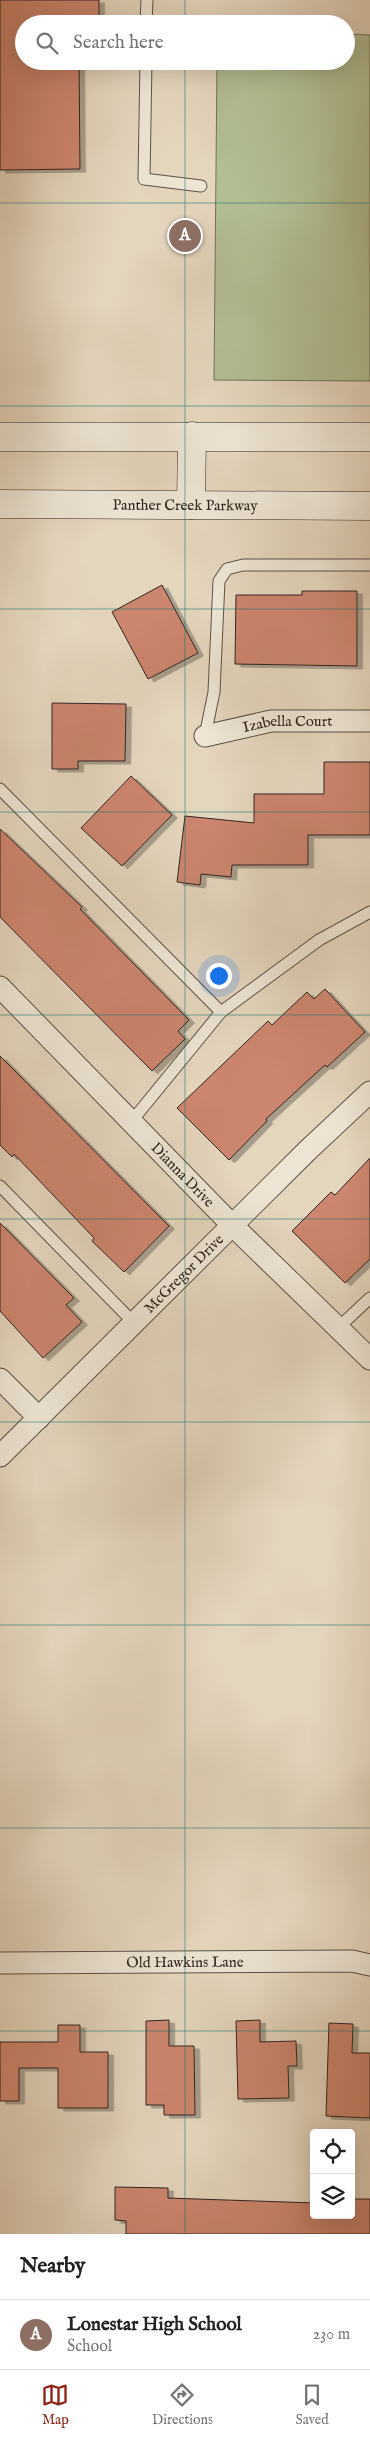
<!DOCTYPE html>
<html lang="en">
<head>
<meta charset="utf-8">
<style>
	:root { --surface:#fff; --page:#f6f6f6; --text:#222; --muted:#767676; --line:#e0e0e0; --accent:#8f2418 }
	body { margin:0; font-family:"IM FELL English",serif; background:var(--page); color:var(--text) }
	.controls { position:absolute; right:15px; bottom:15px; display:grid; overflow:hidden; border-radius:5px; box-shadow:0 5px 20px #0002 }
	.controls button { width:45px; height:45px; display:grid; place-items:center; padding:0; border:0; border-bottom:1px solid var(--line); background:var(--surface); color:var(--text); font:25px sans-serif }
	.you { position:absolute; left:218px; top:975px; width:18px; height:18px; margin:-12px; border:4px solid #fff; border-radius:50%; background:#1a73e8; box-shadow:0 0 0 8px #1a73e833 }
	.badge { display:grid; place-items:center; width:32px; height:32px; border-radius:50%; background:var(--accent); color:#fff; font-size:16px; font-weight:700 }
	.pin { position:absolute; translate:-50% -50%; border:2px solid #fff; box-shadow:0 1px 5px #0006 }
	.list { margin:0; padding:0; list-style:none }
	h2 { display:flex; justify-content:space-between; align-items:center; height:65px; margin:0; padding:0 20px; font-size:21px }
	h2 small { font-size:16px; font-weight:400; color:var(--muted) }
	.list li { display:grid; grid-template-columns:32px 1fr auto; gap:15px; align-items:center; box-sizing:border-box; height:70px; padding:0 20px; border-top:1px solid var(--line) }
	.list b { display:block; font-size:19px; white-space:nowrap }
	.list p { margin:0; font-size:16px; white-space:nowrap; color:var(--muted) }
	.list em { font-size:16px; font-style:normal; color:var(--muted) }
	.icon { flex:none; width:28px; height:28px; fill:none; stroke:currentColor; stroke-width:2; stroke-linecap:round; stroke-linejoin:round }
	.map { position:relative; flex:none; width:370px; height:2234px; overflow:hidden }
	.search { position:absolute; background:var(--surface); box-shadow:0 5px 20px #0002; left:15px; right:15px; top:15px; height:55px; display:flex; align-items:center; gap:12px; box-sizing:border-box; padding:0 18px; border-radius:28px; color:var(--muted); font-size:19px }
	.sheet { height:135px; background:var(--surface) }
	nav { display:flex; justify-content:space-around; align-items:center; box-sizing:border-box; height:70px; border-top:1px solid var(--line); background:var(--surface); font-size:14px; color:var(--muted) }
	nav a { display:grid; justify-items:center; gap:2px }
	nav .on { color:var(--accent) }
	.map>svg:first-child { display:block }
</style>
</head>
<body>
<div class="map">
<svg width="370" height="2234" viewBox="0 0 370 2234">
	<defs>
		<filter id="shadow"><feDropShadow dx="5.5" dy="3" stdDeviation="0" flood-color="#0004"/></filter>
	</defs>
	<rect width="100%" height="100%" fill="#e4d5bd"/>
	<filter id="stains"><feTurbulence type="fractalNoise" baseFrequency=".004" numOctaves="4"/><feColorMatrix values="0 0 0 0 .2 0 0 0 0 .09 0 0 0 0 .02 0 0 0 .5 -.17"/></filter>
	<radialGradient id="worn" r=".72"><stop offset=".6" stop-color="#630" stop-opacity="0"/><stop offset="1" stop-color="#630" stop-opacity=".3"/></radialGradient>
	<path fill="#b2be93" stroke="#717258" d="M346 34 370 35V381L214 380 217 61H346Z"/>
	<g fill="#cc856e" stroke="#30251e" filter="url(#shadow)">
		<path d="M0 0H99V20H79V24H24V61H79L80 169 0 170Z"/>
		<path d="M162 585 198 653 148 679 112 612Z"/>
		<path d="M302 591H357V666L235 664 236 595H302Z"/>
		<path d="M52 703 126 704 125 761H78V769H52Z"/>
		<path d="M324 762H370V835H308V865H232L231 877 201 874 200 885 177 882 185 816 254 823V794H324Z"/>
		<path d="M131 776 172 815 122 866 81 828Z"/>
		<path d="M0 829 82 907 80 909 189 1020 178 1031 185 1039 152 1071 0 917Z"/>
		<path d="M325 989 365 1032 327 1067 325 1065 266 1119 267 1121 229 1160 177 1108 268 1021 272 1025 307 992 314 999Z"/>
		<path d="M0 1056 169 1226 124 1272 92 1241 94 1238 14 1154 12 1157 0 1145Z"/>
		<path d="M370 1158V1259L345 1283 292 1231 331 1192 335 1195Z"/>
		<path d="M0 1223 74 1298 66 1305 82 1322 43 1358 0 1311Z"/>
		<path d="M169 2020V2046H194L195 2115H164V2105H146V2021Z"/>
		<path d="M260 2020V2042L296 2041 297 2066H288L289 2098 238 2099 236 2021Z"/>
		<path d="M329 2023 353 2024 352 2053H370V2118L326 2116Z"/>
		<path d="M58 2025H80V2052H108V2108H58V2068H19V2101H0V2042H58Z"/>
		<path d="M115 2187 168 2188V2198L314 2203V2215H351V2199H370V2234H126V2221L115 2220Z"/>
	</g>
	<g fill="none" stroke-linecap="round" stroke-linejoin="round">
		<defs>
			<g id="service">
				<path d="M146 24 147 0"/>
				<path d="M146 61 144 179 201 186"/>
				<path d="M205 736 214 692 219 581 227 569 243 565H370"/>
				<path d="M0 789 221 1012"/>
				<path d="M131 1122 221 1012 319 940 370 912"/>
				<path d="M0 1186 134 1323"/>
				<path d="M338 1328 370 1298"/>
			</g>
			<g id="minor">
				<path id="s1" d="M205 736 271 721H370"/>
				<path id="s2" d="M0 987 232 1225 370 1359"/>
				<path d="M0 1379 39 1418"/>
				<path id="s3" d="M0 1456 308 1150 370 1092"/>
				<path id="s4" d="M0 1963 352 1961 370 1965"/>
			</g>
			<g id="secondary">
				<path d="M0 437H370"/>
				<path id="s5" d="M0 504 370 506"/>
				<path d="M191 505 192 436"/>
			</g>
		</defs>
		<use href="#service" stroke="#5d5146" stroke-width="13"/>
		<use href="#minor" stroke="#5d5146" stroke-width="23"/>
		<use href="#secondary" stroke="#30251e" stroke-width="29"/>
		<use href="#service" stroke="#ede4d4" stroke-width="11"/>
		<use href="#minor" stroke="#ede4d4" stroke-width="21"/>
		<use href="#secondary" stroke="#ede4d4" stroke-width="28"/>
	</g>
	<path fill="none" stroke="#0f766e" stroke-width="1" stroke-opacity="0.55" d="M185 0V24M185 61V2234M0 203H370M0 406H370M0 609H370M0 812H370M0 1015H370M0 1219H370M0 1422H370M0 1625H370M0 1828H370M0 2031H370"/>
	<g text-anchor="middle" stroke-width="4.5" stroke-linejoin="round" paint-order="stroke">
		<g font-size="15" fill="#30251e" stroke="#ede4d4">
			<text dy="5" stroke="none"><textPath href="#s5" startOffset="185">Panther Creek Parkway</textPath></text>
			<text dy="5" stroke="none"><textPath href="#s1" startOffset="84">Izabella Court</textPath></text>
			<text dy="5" stroke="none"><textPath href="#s2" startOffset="262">Dianna Drive</textPath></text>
			<text dy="5" stroke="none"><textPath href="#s3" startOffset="259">McGregor Drive</textPath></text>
			<text dy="5" stroke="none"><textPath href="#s4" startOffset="185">Old Hawkins Lane</textPath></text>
		</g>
	</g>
	<rect width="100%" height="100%" filter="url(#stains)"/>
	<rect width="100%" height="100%" fill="url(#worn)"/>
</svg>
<div class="controls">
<button><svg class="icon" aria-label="locate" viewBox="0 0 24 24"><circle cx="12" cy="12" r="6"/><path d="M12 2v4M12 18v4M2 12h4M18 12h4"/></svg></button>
<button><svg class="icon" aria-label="layers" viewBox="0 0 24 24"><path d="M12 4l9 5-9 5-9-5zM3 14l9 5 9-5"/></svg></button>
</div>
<div class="you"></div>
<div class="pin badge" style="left:185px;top:236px;background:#8d6e63">A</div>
<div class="search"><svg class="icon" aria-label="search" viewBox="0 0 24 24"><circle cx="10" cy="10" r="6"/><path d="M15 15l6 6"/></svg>Search here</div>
</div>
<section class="sheet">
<h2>Nearby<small></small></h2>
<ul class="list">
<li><span class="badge" style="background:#8d6e63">A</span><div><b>Lonestar High School</b><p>School</p></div><em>230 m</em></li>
</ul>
</section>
<nav>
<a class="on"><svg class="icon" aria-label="map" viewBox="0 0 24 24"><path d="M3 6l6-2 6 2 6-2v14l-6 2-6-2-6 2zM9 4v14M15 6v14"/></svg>Map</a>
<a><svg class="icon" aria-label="directions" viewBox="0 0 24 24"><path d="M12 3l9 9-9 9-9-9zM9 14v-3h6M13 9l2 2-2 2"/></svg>Directions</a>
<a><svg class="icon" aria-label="saved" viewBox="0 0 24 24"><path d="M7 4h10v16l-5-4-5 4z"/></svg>Saved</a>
</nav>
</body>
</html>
